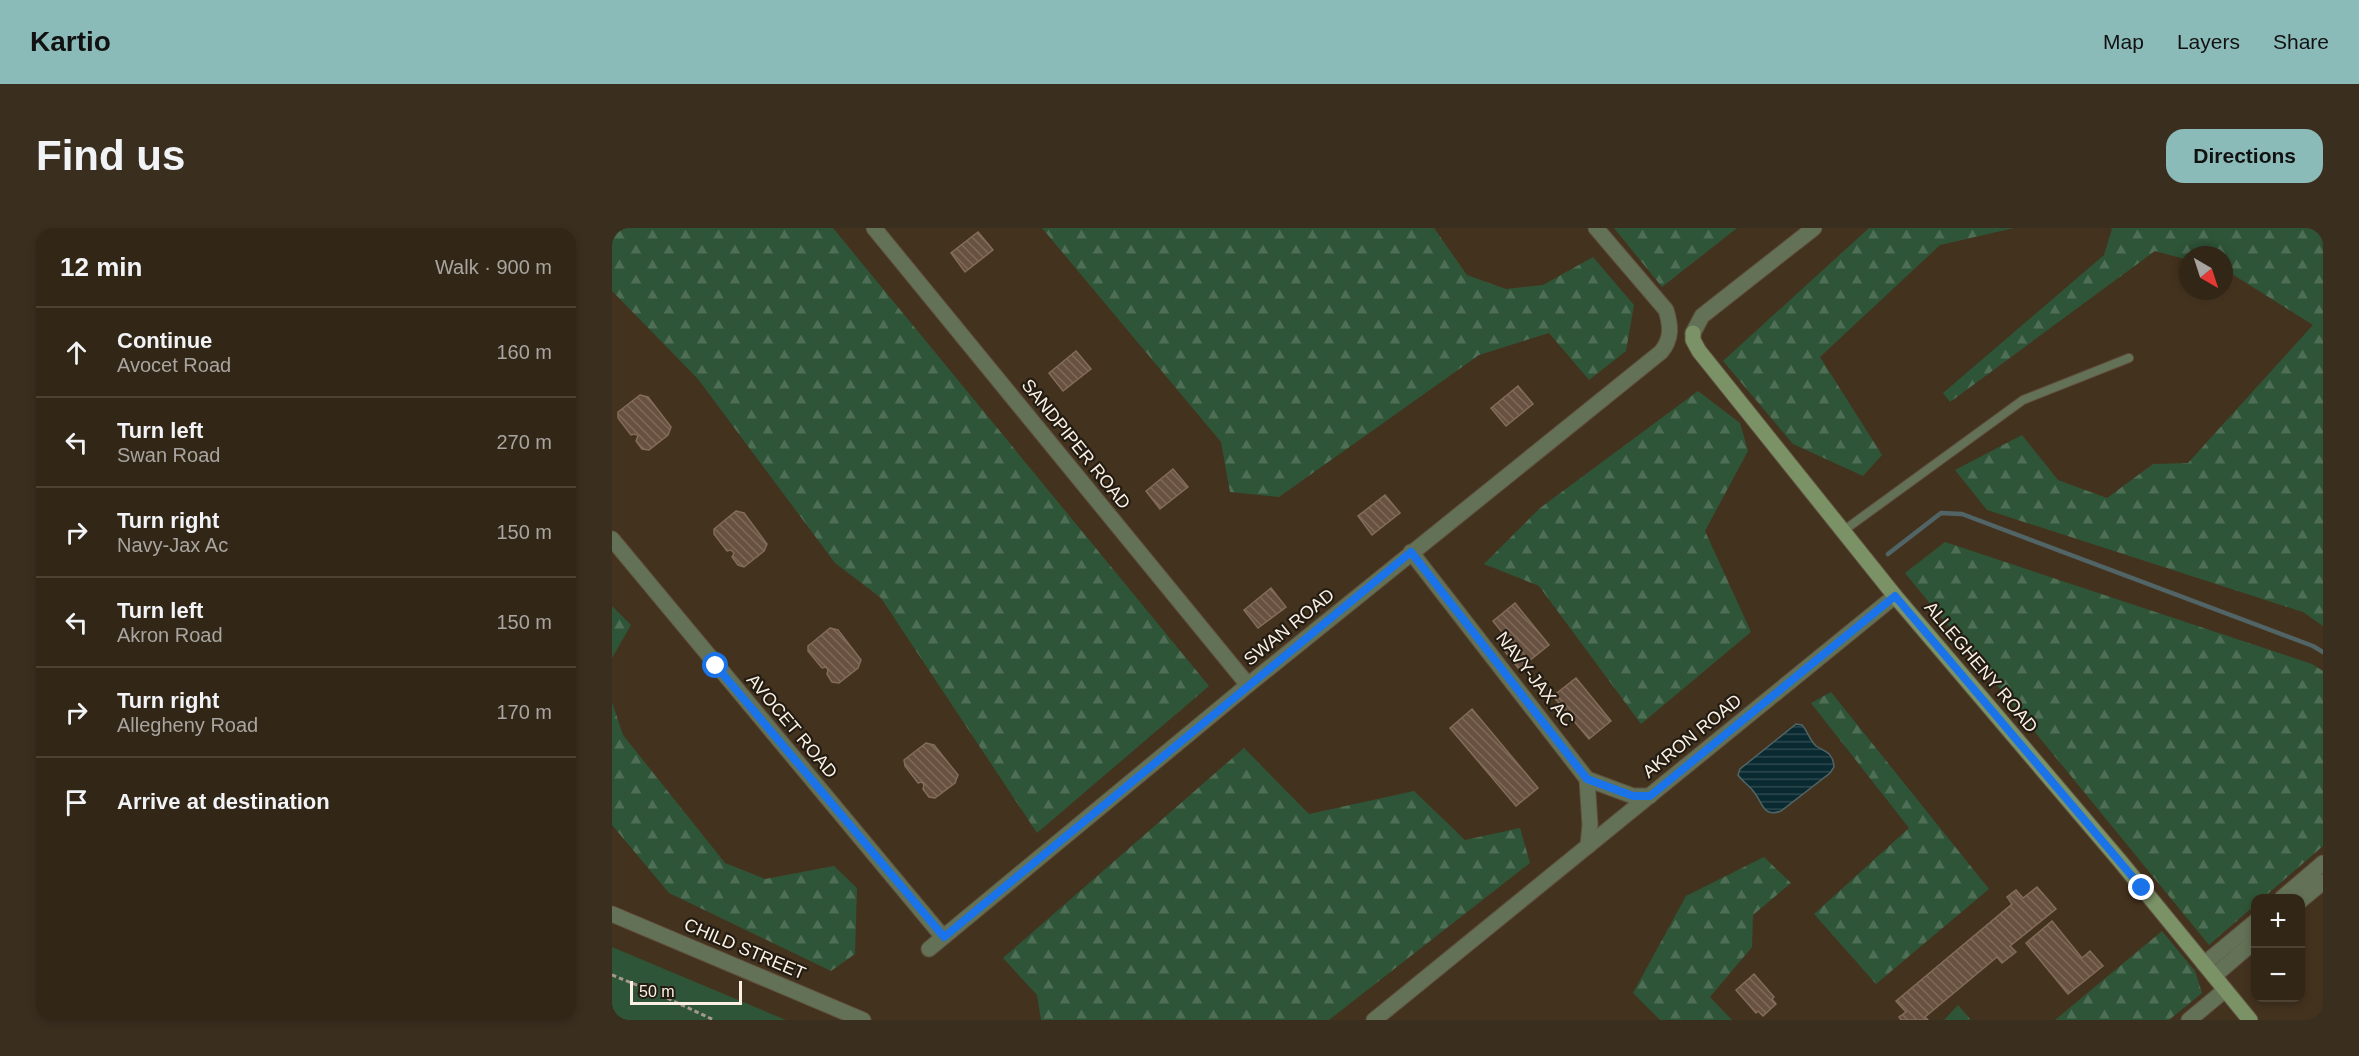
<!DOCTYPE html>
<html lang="en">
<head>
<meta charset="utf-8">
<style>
	:root { --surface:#322616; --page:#3a2e1f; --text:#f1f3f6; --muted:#a8a5a1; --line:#4d4335; --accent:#8bbbb9 }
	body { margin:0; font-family:Helvetica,sans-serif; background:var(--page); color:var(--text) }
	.controls { position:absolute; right:18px; bottom:18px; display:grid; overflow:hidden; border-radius:12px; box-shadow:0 3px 9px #0003 }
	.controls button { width:54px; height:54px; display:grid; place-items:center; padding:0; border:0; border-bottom:2px solid var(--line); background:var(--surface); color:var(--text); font:30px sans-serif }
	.compass { position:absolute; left:1567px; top:18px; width:54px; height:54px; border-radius:50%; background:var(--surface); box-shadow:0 3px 9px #0003; rotate:141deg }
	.scale { position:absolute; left:18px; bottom:15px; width:112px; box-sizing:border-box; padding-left:6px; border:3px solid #fbf0e3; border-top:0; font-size:16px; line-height:21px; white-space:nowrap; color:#fbf0e3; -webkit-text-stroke:4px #231c13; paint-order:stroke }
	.stop { position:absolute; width:18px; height:18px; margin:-14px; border:4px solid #1a73e8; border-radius:50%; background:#fff }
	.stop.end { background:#1a73e8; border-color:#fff; box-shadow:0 2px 6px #0008 }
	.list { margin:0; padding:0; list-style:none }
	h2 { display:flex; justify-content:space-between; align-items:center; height:78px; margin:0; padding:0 24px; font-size:26px }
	h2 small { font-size:20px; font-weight:400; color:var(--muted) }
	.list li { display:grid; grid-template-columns:39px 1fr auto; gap:18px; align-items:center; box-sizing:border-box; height:90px; padding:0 24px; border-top:2px solid var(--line) }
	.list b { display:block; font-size:22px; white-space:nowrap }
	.list p { margin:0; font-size:20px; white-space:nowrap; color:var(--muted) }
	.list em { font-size:20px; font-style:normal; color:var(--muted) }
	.icon { flex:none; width:33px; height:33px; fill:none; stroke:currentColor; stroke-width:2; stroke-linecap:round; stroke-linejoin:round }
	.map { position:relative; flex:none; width:1711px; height:792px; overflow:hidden; border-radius:18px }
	header { display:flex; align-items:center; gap:36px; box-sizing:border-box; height:84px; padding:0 30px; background:var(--accent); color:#111 }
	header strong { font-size:28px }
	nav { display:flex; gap:33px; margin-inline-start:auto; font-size:21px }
	.intro { display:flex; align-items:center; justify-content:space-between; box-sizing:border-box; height:144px; padding:0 36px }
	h1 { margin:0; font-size:42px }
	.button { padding:15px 27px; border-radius:18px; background:var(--accent); color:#111; font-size:21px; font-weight:700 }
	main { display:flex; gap:36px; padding:0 36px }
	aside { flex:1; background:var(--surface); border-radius:18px; box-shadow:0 3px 9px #0003 }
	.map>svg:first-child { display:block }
</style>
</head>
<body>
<header>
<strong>Kartio</strong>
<nav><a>Map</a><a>Layers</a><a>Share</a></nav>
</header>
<div class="intro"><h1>Find us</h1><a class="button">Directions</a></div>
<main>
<aside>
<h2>12 min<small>Walk · 900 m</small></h2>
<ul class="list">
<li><svg class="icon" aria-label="ahead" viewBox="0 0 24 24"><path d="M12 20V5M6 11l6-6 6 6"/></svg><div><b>Continue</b><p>Avocet Road</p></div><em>160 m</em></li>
<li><svg class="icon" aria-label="left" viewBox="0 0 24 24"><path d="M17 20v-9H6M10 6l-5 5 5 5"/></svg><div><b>Turn left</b><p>Swan Road</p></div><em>270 m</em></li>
<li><svg class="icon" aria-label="right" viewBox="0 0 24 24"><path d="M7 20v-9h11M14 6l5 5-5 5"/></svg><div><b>Turn right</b><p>Navy-Jax Ac</p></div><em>150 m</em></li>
<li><svg class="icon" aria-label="left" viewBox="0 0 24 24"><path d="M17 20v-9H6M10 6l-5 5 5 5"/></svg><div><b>Turn left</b><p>Akron Road</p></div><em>150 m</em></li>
<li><svg class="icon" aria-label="right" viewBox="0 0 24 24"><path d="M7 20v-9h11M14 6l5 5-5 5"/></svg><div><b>Turn right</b><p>Allegheny Road</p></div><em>170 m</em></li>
<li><svg class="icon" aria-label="arrive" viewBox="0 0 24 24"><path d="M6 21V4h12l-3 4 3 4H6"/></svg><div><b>Arrive at destination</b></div></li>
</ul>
</aside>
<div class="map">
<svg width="1711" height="792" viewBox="0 0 1711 792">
	<defs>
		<pattern id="forest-firs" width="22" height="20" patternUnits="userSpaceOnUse" patternTransform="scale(1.5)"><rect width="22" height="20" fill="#2f5538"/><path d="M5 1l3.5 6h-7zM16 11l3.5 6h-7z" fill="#4e6e55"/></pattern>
		<pattern id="water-rules" width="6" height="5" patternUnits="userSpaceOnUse" patternTransform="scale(1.5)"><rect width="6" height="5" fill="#092a31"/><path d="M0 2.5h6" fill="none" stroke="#2e494f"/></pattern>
		<pattern id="building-back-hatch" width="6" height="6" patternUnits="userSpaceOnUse" patternTransform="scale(1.5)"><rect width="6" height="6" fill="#685140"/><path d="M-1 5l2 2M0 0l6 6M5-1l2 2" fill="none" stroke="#7e6a5b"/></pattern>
	</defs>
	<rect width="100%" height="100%" fill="#43321e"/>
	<path fill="#2f5538" d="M0 719 174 792H0Z"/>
	<g fill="url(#forest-firs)">
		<path d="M0 0H221L597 458 425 605 269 370 223 335 86 151 0 63Z"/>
		<path d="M430 0H822L855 47 894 61 931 57 981 29 1022 77 1014 123 977 152 937 105 867 127 667 269 618 264 609 214Z"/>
		<path d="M1002 0H1125L1050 59Z"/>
		<path d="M1257 0H1402L1328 17 1208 129 1270 227 1251 248 1181 216 1111 133Z"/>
		<path d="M1498 0H1711V398L1691 384 1375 282 1343 242 1410 207 1446 252 1495 270 1541 236 1576 235 1701 97 1612 41V27H1576V32L1543 23 1338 174 1331 165 1492 27 1500 1Z"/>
		<path d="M1086 163 1128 195 1136 223 1093 303 1139 404 1029 496 927 358 872 336 928 280Z"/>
		<path d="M1333 314 1700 436 1711 443V618L1651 670H1644L1643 677 1597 717 1293 345Z"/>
		<path d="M0 378 19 397 0 430Z"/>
		<path d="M1219 464 1377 661 1264 756 1202 686 1297 600 1199 475Z"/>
		<path d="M0 474 11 507 113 635 153 651 222 638 245 660 243 726 219 743 57 665 0 597Z"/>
		<path d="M632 520 697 586 802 563 853 612 908 600 918 635 717 792H429L425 767 391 730Z"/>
		<path d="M1152 629 1179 655 1141 687 1140 719 1098 769 1120 792H1048L1021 765 1074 668Z"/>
		<path d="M1550 703 1583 743 1590 765 1557 792H1443Z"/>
		<path d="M1346 777 1359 792H1332Z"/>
	</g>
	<path fill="url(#water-rules)" stroke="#526566" stroke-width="1.5" d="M1184 496 1190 497C1195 502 1198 513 1204 518 1213 524 1221 524 1222 539L1218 545 1169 583C1151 590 1151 575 1142 564 1137 557 1131 554 1126 547L1128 541Z"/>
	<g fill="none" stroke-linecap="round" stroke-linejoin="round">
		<path stroke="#526566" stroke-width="4.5" d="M1276 326 1329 285 1350 286 1701 418 1711 424"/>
	</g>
	<g fill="url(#building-back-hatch)" stroke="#846c5a" stroke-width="1.5">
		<path d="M366 4 381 22 353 44 339 25Z"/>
		<path d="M464 123 479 141 451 163 437 145Z"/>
		<path d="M906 158 921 176 894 198 879 180Z"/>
		<path d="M28 167 36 169 59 199 56 207 37 222 30 221 24 213 26 208 23 206 19 207 6 190V184Z"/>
		<path d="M561 241 576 259 548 281 534 263Z"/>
		<path d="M773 267 788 285 760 307 746 288Z"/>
		<path d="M124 283 132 285 155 316 152 323 132 339 126 337 120 329 122 325 119 322 115 323 102 306V301Z"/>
		<path d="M659 360 674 379 646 400 632 382Z"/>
		<path d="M903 375 937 417 907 441 890 420 898 414 881 393Z"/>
		<path d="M218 400 226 402 249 432 246 440 227 455 220 454 215 446 216 442 214 439 210 440 196 423V418Z"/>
		<path d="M964 450 999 493 977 511 941 468Z"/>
		<path d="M860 481 926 560 904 578 838 500Z"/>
		<path d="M314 515 322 517 346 547 343 555 323 570 317 569 311 561 312 557 310 554 306 555 293 538 292 532Z"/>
		<path d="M1425 659 1444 681 1398 718 1404 724 1390 735 1385 729 1313 789 1316 792H1289L1287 789 1294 784 1284 773 1400 676 1395 669 1404 662 1411 670Z"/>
		<path d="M1440 693 1470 730 1478 723 1491 738 1456 766 1414 715Z"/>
		<path d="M1142 746 1162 769 1160 771 1164 776 1151 788 1146 783 1144 785 1124 762Z"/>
	</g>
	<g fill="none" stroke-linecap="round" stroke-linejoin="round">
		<defs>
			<path id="lane" d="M1231 303 1411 172 1517 130"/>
			<g id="street">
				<path d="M262 0 636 457"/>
				<path d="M1081 105 1090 88 1202 0"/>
				<path d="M0 311 331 709"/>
				<path d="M799 324 975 551 1021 568H1038"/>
				<path d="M975 551 978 597 976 618"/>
				<path d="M1670 670 1711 635"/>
				<path d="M1688 673 1711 654"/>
				<path d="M0 686 251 792"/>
				<path d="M317 721 636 457 1049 124C1060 111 1059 98 1054 82L984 0"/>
				<path d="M1592 736 1644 693"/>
				<path d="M1602 748 1644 712"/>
				<path d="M762 792 1283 368"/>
				<path d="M1577 792 1613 762"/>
			</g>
			<path id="secondary" d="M1081 105V112L1087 123 1283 368 1508 633 1638 792"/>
		</defs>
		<use href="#lane" stroke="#60503e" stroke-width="10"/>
		<use href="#street" stroke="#60503e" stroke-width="17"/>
		<use href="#secondary" stroke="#60503e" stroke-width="17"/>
		<path stroke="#a79989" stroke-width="3" stroke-dasharray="4.5 3" stroke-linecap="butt" d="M0 747 42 764 102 792"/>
		<use href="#lane" stroke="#637156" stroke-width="8"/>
		<use href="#street" stroke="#637156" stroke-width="15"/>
		<use href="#secondary" stroke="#7b9267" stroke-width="15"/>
	</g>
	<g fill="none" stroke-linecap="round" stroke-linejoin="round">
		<path stroke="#1a73e8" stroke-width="8" d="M104 438 332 709 799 324 975 551 1021 568H1038L1283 368 1530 660"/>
	</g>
	<g text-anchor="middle" stroke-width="4.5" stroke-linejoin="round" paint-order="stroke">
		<g font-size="18" fill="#fbf0e3" stroke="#231c13">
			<text transform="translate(464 216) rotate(51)" y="6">SANDPIPER ROAD</text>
			<text transform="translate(677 399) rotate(-39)" y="6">SWAN ROAD</text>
			<text transform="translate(1369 439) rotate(50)" y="6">ALLEGHENY ROAD</text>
			<text transform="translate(923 451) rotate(52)" y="6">NAVY-JAX AC</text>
			<text transform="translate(180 498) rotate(50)" y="6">AVOCET ROAD</text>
			<text transform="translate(1080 508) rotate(-39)" y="6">AKRON ROAD</text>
			<text transform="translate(133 721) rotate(23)" y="6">CHILD STREET</text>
		</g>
	</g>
</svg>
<div class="controls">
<button>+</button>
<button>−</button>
</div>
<svg class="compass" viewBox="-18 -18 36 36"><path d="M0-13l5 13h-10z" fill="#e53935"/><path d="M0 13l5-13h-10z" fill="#a8a5a1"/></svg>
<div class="scale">50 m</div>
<div class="stop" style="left:104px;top:438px"></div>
<div class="stop end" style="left:1530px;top:660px"></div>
</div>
</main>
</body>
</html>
